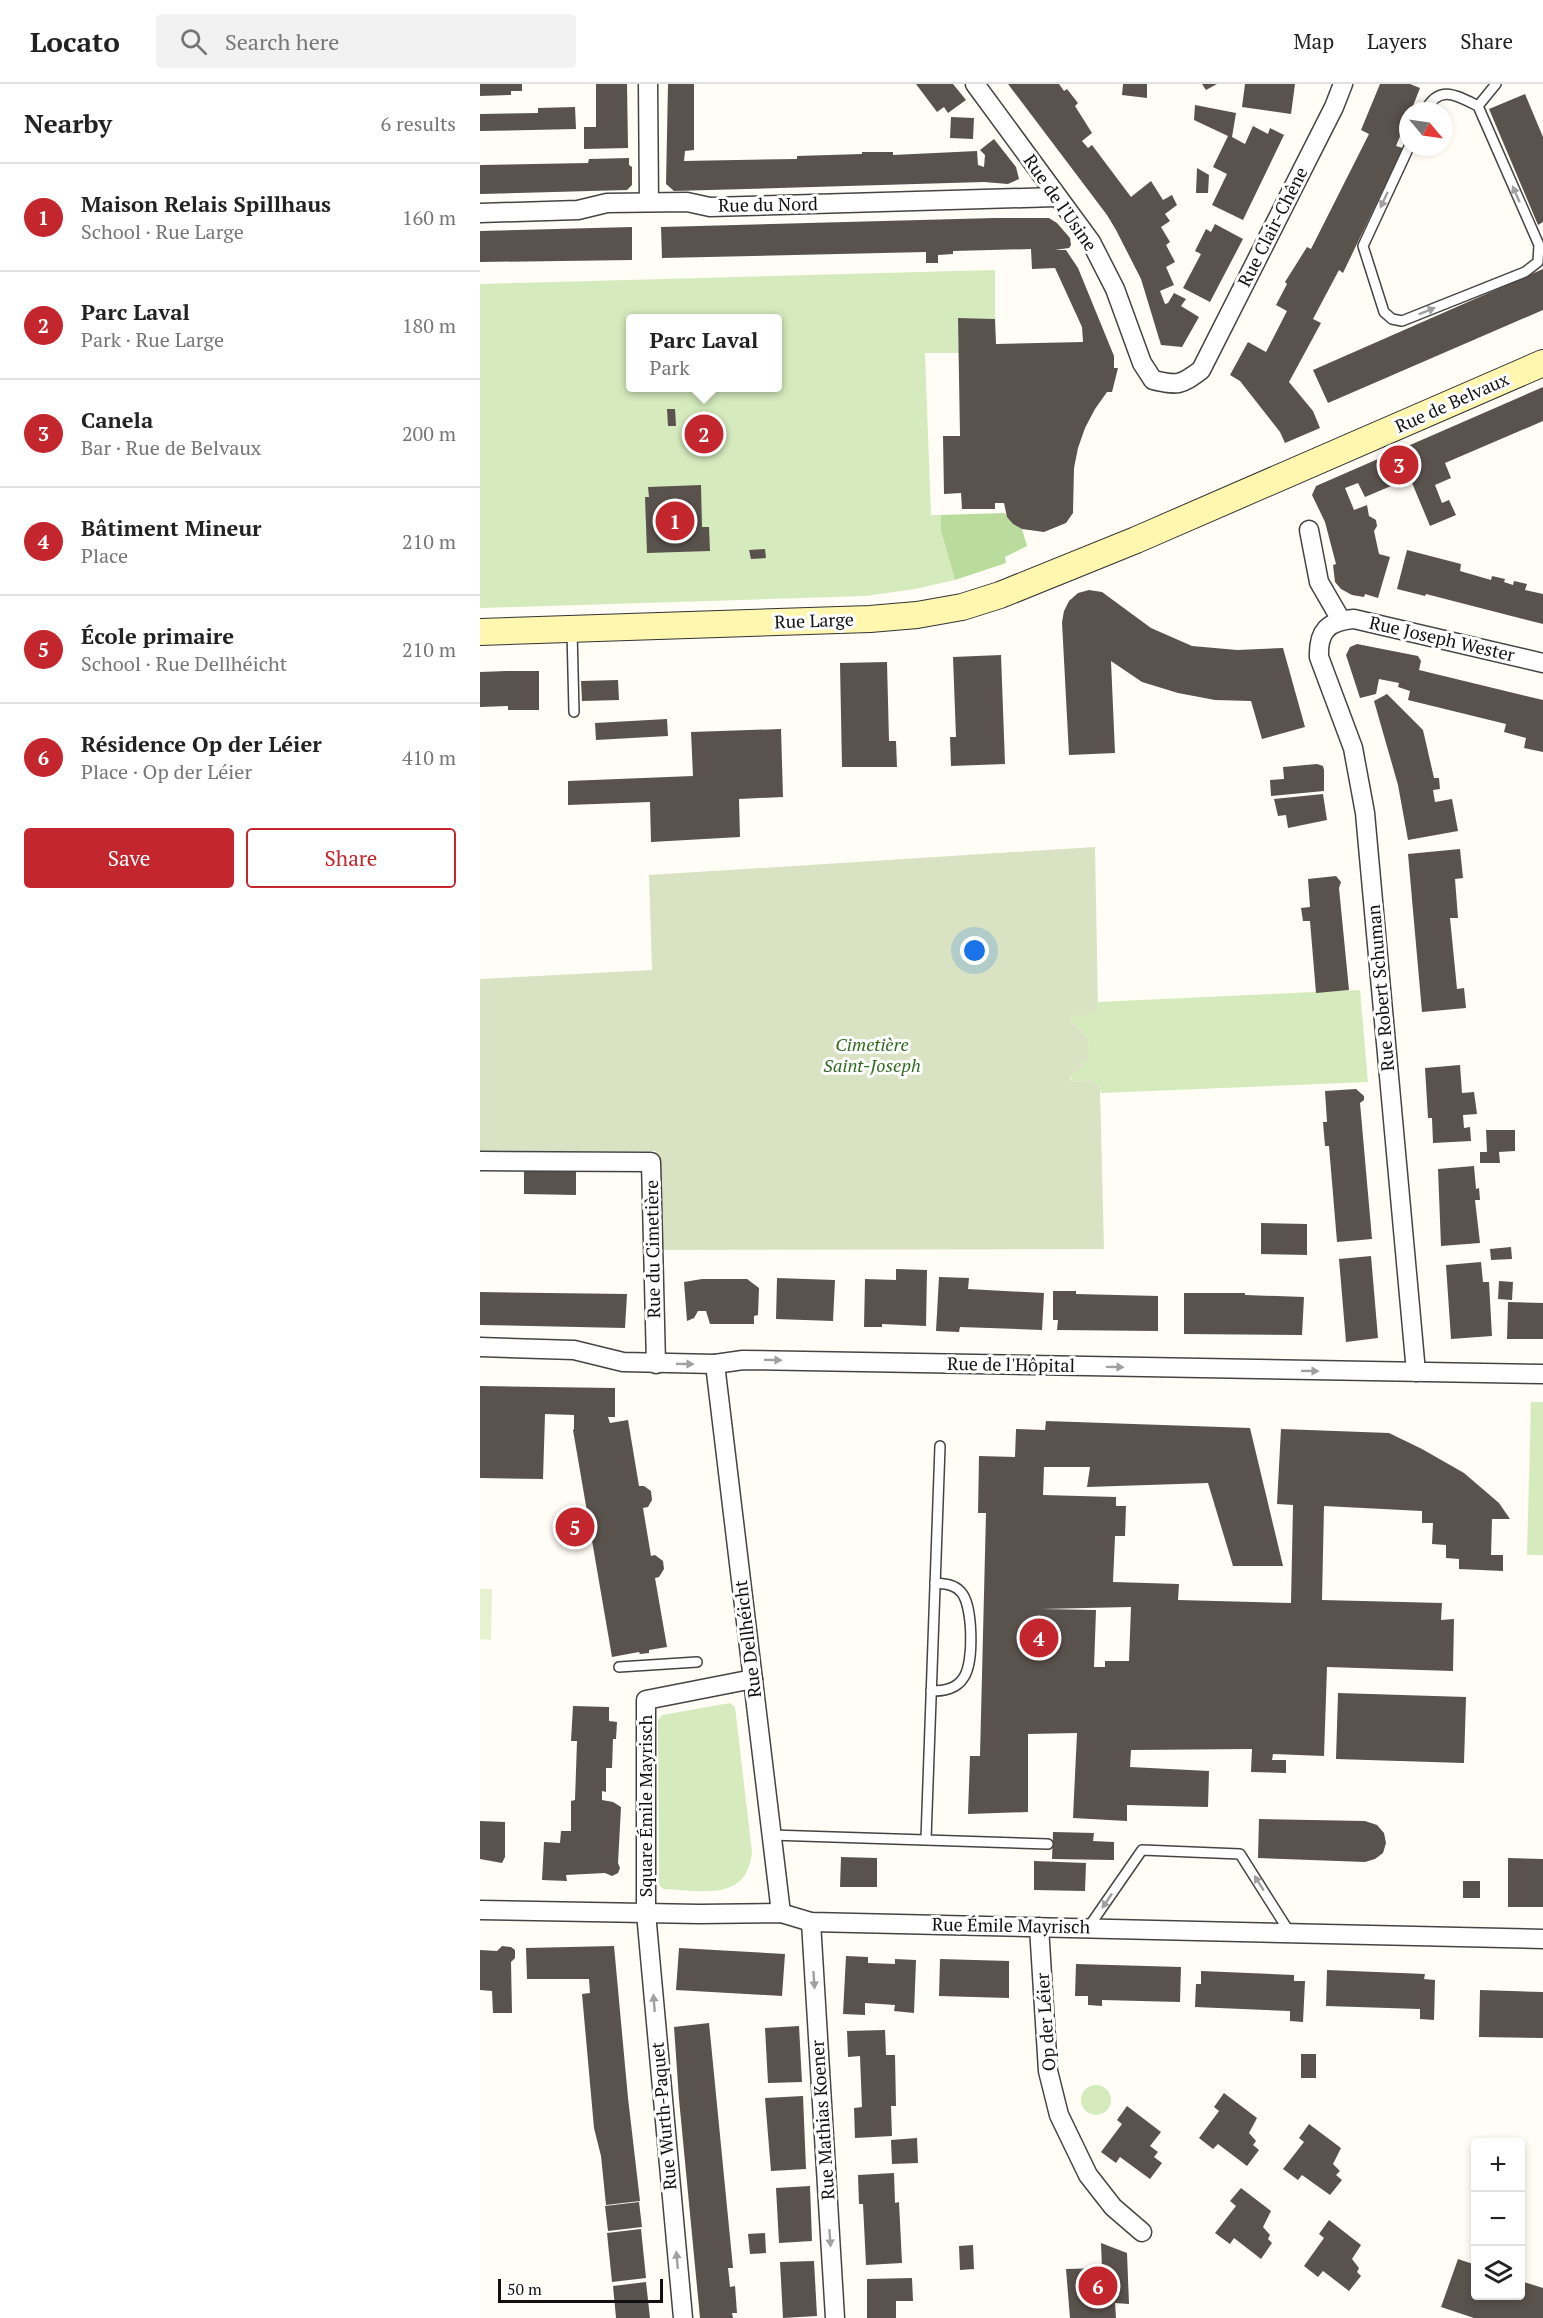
<!DOCTYPE html>
<html lang="en">
<head>
<meta charset="utf-8">
<style>
	:root { --surface:#fff; --page:#f2f2f2; --text:#222; --muted:#767676; --line:#e0e0e0; --accent:#c4262e }
	body { margin:0; font-family:"PT Serif",serif; background:var(--page); color:var(--text) }
	.controls { position:absolute; right:18px; bottom:18px; display:grid; overflow:hidden; border-radius:6px; box-shadow:0 3px 9px #0003 }
	.controls button { width:54px; height:54px; display:grid; place-items:center; padding:0; border:0; border-bottom:2px solid var(--line); background:var(--surface); color:var(--text); font:30px sans-serif }
	.compass { position:absolute; left:919px; top:18px; width:54px; height:54px; border-radius:50%; background:var(--surface); box-shadow:0 3px 9px #0003; rotate:119deg }
	.scale { position:absolute; left:18px; bottom:15px; width:165px; box-sizing:border-box; padding-left:6px; border:3px solid #111; border-top:0; font-size:16px; line-height:21px; white-space:nowrap; color:#111; -webkit-text-stroke:4px #fff; paint-order:stroke }
	.you { position:absolute; left:495px; top:867px; width:21px; height:21px; margin:-15px; border:4px solid #fff; border-radius:50%; background:#1a73e8; box-shadow:0 0 0 9px #1a73e833 }
	.badge { display:grid; place-items:center; width:39px; height:39px; border-radius:50%; background:var(--accent); color:#fff; font-size:20px; font-weight:700 }
	.pin { position:absolute; translate:-50% -50%; border:3px solid #fff; box-shadow:0 2px 6px #0006 }
	.popup { position:absolute; left:146px; top:230px; width:156px; height:78px; box-sizing:border-box; display:grid; place-content:center; border-radius:6px; background:var(--surface); filter:drop-shadow(0 2px 4px #0005); font-size:20px; white-space:nowrap; color:var(--muted) }
	.popup b { font-size:22px; color:var(--text) }
	.popup::after { content:''; position:absolute; left:50%; top:100%; margin-left:-12px; border:12px solid transparent; border-top-color:var(--surface) }
	.list { margin:0; padding:0; list-style:none }
	h2 { display:flex; justify-content:space-between; align-items:center; height:78px; margin:0; padding:0 24px; font-size:26px }
	h2 small { font-size:20px; font-weight:400; color:var(--muted) }
	.list li { display:grid; grid-template-columns:39px 1fr auto; gap:18px; align-items:center; box-sizing:border-box; height:108px; padding:0 24px; border-top:2px solid var(--line) }
	.list b { display:block; font-size:22px; white-space:nowrap }
	.list p { margin:0; font-size:20px; white-space:nowrap; color:var(--muted) }
	.list em { font-size:20px; font-style:normal; color:var(--muted) }
	.actions { display:flex; gap:12px; padding:18px 24px }
	.actions a { flex:1; padding:14px 0; border:2px solid var(--accent); border-radius:6px; text-align:center; font-size:21px; color:var(--accent) }
	.actions .main { background:var(--accent); color:#fff }
	.icon { flex:none; width:33px; height:33px; fill:none; stroke:currentColor; stroke-width:2; stroke-linecap:round; stroke-linejoin:round }
	.map { position:relative; flex:none; width:1063px; height:2234px; overflow:hidden }
	header { display:flex; align-items:center; gap:36px; box-sizing:border-box; height:84px; padding:0 30px; background:var(--surface); border-bottom:2px solid var(--line) }
	header strong { font-size:28px }
	nav { display:flex; gap:33px; margin-inline-start:auto; font-size:21px }
	.search { width:420px; height:54px; background:var(--page); display:flex; align-items:center; gap:15px; box-sizing:border-box; padding:0 21px; border-radius:6px; color:var(--muted); font-size:22px }
	main { display:flex }
	aside { flex:1; background:var(--surface) }
	.map>svg:first-child { display:block }
</style>
</head>
<body>
<header>
<strong>Locato</strong>
<div class="search"><svg class="icon" aria-label="search" viewBox="0 0 24 24"><circle cx="10" cy="10" r="6"/><path d="M15 15l6 6"/></svg>Search here</div>
<nav><a>Map</a><a>Layers</a><a>Share</a></nav>
</header>
<main>
<aside>
<h2>Nearby<small>6 results</small></h2>
<ul class="list">
<li><span class="badge">1</span><div><b>Maison Relais Spillhaus</b><p>School · Rue Large</p></div><em>160 m</em></li>
<li><span class="badge">2</span><div><b>Parc Laval</b><p>Park · Rue Large</p></div><em>180 m</em></li>
<li><span class="badge">3</span><div><b>Canela</b><p>Bar · Rue de Belvaux</p></div><em>200 m</em></li>
<li><span class="badge">4</span><div><b>Bâtiment Mineur</b><p>Place</p></div><em>210 m</em></li>
<li><span class="badge">5</span><div><b>École primaire</b><p>School · Rue Dellhéicht</p></div><em>210 m</em></li>
<li><span class="badge">6</span><div><b>Résidence Op der Léier</b><p>Place · Op der Léier</p></div><em>410 m</em></li>
</ul>
<div class="actions"><a class="main">Save</a><a>Share</a></div>
</aside>
<div class="map">
<svg width="1063" height="2234" viewBox="0 0 1063 2234">
	<rect width="100%" height="100%" fill="#fffdf5"/>
	<g fill="#d5ebbd" fill-rule="evenodd">
		<path d="M515 186V235L478 234 479 269H445L451 431H461V447L475 496 435 505 386 512 0 524V200ZM150 234H298V304H150Z"/>
		<path d="M880 906 888 998 621 1009 620 1004 613 997 590 998 592 989C609 976 609 977 608 954L591 937 590 932 618 923V918Z"/>
		<path d="M1051 1318H1063V1471H1047Z"/>
		<path d="M250 1619 255 1623 272 1768C267 1819 221 1806 183 1805L179 1800 178 1636 182 1631Z"/>
		<circle cx="616" cy="2016" r="15"/>
	</g>
	<path fill="#b9dc9c" d="M525 429 533 440 542 445 547 462 525 473 526 479 475 496 461 447V431Z"/>
	<path fill="#d9e3c4" d="M615 763 618 923 612 930 590 932 591 937 608 954 609 974 590 993V998L613 997 620 1004 624 1165 179 1166 176 1067H0V895L172 886 169 791Z"/>
	<path fill="#e6f2cf" d="M0 1505H12L11 1556 0 1555Z"/>
	<g fill="#5a524d" fill-rule="evenodd">
		<path d="M0 0H42V7H31V11L0 12Z"/>
		<path d="M116 0H147L148 64 104 65V43H116Z"/>
		<path d="M188 0H214V66L205 67 204 77 317 75V72L382 70V68H413V71L497 67 498 81 504 83 505 71 500 66 514 55 536 83 539 95 528 100 504 98 194 107 186 100Z"/>
		<path d="M436 0H473L486 16 468 29 464 23 457 28Z"/>
		<path d="M528 0H579L584 7 587 5 598 19 595 22 612 49 602 57 608 64 612 61 651 113 671 97 683 116 692 111 697 121 685 130 690 137 681 143 690 158 686 161 695 178 686 183 694 201 680 207 685 220 688 219 694 209 706 215 701 222 719 233 702 263 681 261 661 195 636 146 627 131Z"/>
		<path d="M643 0H667V14L642 11Z"/>
		<path d="M722 0H737L726 6Z"/>
		<path d="M765 0H815L811 30 762 23Z"/>
		<path d="M900 0H930L940 4 931 27H928V33L916 62 923 64 863 189 859 186 833 235 841 239 809 298 833 327 840 344 805 359 800 348 760 297 750 291 768 258 786 268 807 227 796 221 807 200 805 198 827 163 831 165 889 50 881 46Z"/>
		<path d="M1045 10 1063 53V138L1058 141 1009 25Z"/>
		<path d="M715 21 756 29 752 53 765 60 773 42 788 50 790 44 804 51 763 136 732 121 747 90 733 83 748 52 714 36Z"/>
		<path d="M95 23 96 45 0 47V30L58 29V24Z"/>
		<path d="M471 33 494 34 493 55 470 54Z"/>
		<path d="M149 74V81L152 83V101L147 106 0 110V81L108 79 109 75Z"/>
		<path d="M717 84 729 91 728 109H716Z"/>
		<path d="M515 134H569L577 139 590 154 591 161 589 164 575 166H586L598 184 634 272V284H638L632 308H627L615 325 605 344 598 364 594 384 593 429 586 439 564 448 542 445 533 440 527 433 524 419H515V425H482L481 409 464 410 463 352H480L478 234 515 235 516 260 603 258 602 243 575 184 552 185 551 165 473 167V170L458 171V179H446V168L182 174 181 143Z"/>
		<path d="M735 140 763 155 730 218 703 204 721 170 715 167 726 145 731 148Z"/>
		<path d="M152 143V176L0 178V147Z"/>
		<path d="M1063 185V226L848 319 833 286Z"/>
		<path d="M1063 303V337L965 379 971 394 955 401 962 419 969 416 976 431 950 442 930 394 885 413 878 399 865 404 874 426 887 421 889 432 896 436 897 442 894 447 899 470 910 473 898 514 885 510 884 513 872 511 861 505 855 498 853 481 856 480 845 438 832 411 836 402Z"/>
		<path d="M187 325H195L196 342H188Z"/>
		<path d="M221 401 222 443H229L230 467 167 469 165 413H169L168 403Z"/>
		<path d="M285 465 286 474 271 475 269 466Z"/>
		<path d="M927 466 981 480 980 487 1011 496 1012 492 1025 495 1024 498 1033 501 1034 497 1047 500 1045 506 1063 510V540L946 510 945 512 917 505Z"/>
		<path d="M609 506 622 508 671 544 712 562 757 566 803 564 825 643 782 655 771 617 735 616 698 609 662 598 631 577 635 669 589 671 582 538 584 527 589 517 598 509Z"/>
		<path d="M877 560 938 572 941 577 939 586 1063 616V668L1044 664 1046 654 1024 648 1026 640 928 616 930 607 918 603 919 599 899 595 896 610 880 614 866 571 870 563Z"/>
		<path d="M521 571 525 680 471 682 470 653H476L473 573Z"/>
		<path d="M407 578 409 657H416L417 683H362L360 579Z"/>
		<path d="M27 587H59V626H28V622L0 623V588Z"/>
		<path d="M138 596 139 616 102 617 101 597Z"/>
		<path d="M907 610 943 646 954 694H959L960 705 953 706 955 718 972 715 978 747 928 756 918 701 894 617Z"/>
		<path d="M187 635 188 652 116 656 115 639Z"/>
		<path d="M301 645 303 713 259 715 260 753 171 758 170 718 88 721V697L213 692 211 648Z"/>
		<path d="M837 680 843 682 844 686V707L791 712 790 696 804 695 803 683Z"/>
		<path d="M843 710 847 736 808 744 806 731 798 732 794 715Z"/>
		<path d="M980 765 983 794 975 795 978 834H970L977 905 984 904 986 924 942 928 928 770Z"/>
		<path d="M856 792 861 798 859 804 869 906 836 909 830 837H823L821 824 830 823 828 795Z"/>
		<path d="M980 981 982 1009 994 1008 997 1030 983 1031 984 1044 990 1043 991 1057 953 1059 952 1034H948L945 984Z"/>
		<path d="M876 1005 884 1012V1016L880 1019 892 1155 857 1158 849 1062H845L843 1038H847L845 1007Z"/>
		<path d="M1006 1046H1035V1067L1019 1068 1020 1079H1000V1068H1007Z"/>
		<path d="M994 1082 996 1105 999 1104 1000 1116H995L1000 1159 961 1162 958 1085Z"/>
		<path d="M44 1086H96V1111L44 1110Z"/>
		<path d="M781 1139 827 1140V1171L781 1170Z"/>
		<path d="M1031 1163 1032 1175 1011 1176 1010 1165Z"/>
		<path d="M891 1172 898 1254 866 1258 859 1175Z"/>
		<path d="M1001 1178 1003 1198H1009L1012 1252 971 1255 966 1181Z"/>
		<path d="M416 1185 447 1186 446 1242 402 1240V1243H384L385 1195 416 1196Z"/>
		<path d="M459 1193 489 1194 488 1205 564 1209 562 1246 480 1243 479 1248 456 1247Z"/>
		<path d="M297 1194 355 1196 353 1237 296 1235Z"/>
		<path d="M222 1195H267L279 1204 278 1231 274 1232V1240H230L226 1227H218L214 1234 207 1237 204 1198Z"/>
		<path d="M1019 1197 1033 1198 1032 1216 1018 1215Z"/>
		<path d="M573 1207H596V1210L678 1212V1247L577 1246 578 1236H573Z"/>
		<path d="M0 1208 147 1210 145 1244 0 1241Z"/>
		<path d="M704 1209H765V1211L824 1213 822 1251 704 1250Z"/>
		<path d="M1028 1218 1063 1219V1255H1027Z"/>
		<path d="M0 1302 135 1304V1333H128L130 1339 148 1336 159 1402H164L171 1407 172 1416 168 1423 163 1424 171 1472 175 1471 183 1477 184 1485 179 1493 175 1494 187 1563 169 1566V1569L160 1570 159 1568 132 1573 93 1346 94 1345V1331L65 1330 63 1395 0 1394Z"/>
		<path d="M566 1337 770 1344 803 1482H753L728 1399 607 1403 610 1383H564L563 1411 636 1413V1422H646L645 1452H635L633 1498 699 1500 698 1516 811 1519 813 1421 797 1420 801 1345 909 1349 942 1365 984 1389 1019 1419 1030 1435H1012L1011 1471H1023V1487L979 1485V1475L966 1474V1461L952 1460 953 1439H942V1427L844 1422 842 1516 962 1519 961 1536 974 1535 973 1587 847 1583 844 1672 793 1670 792 1676H806V1689L771 1688 772 1665 651 1666 650 1683 729 1687 728 1723 647 1721V1737L593 1734 597 1649 548 1650V1728L488 1730 490 1672H500L506 1429H498L499 1372 535 1373 536 1345 565 1346ZM651 1523 649 1577H625V1583H614L616 1526 561 1525Z"/>
		<path d="M858 1609 986 1613 984 1679 856 1675Z"/>
		<path d="M93 1622 129 1623V1637L137 1638 136 1655H133L132 1684H126V1708L122 1707V1716L133 1718 141 1723 138 1779 140 1784 138 1789 132 1792 125 1789 86 1791 87 1797 62 1796 64 1758 80 1759 81 1747H91V1717L95 1716 97 1657H91Z"/>
		<path d="M779 1735 885 1737 897 1741 904 1749 906 1759 903 1769 895 1775 885 1778 778 1774Z"/>
		<path d="M0 1737 25 1738V1773L22 1779 0 1775Z"/>
		<path d="M573 1748 614 1749 613 1757 634 1758V1776L572 1775Z"/>
		<path d="M361 1773 397 1774V1803H360Z"/>
		<path d="M1028 1774 1063 1775V1823H1028Z"/>
		<path d="M554 1777 606 1779 605 1807 554 1806Z"/>
		<rect x="983" y="1797" width="17" height="17"/>
		<path d="M22 1862 31 1863 35 1866V1874L31 1878 32 1929H13L12 1907 0 1906V1866L17 1867Z"/>
		<path d="M134 1862 148 2014 160 2117 126 2121 121 2072 114 2044 102 1910 110 1909 109 1895H47L46 1864Z"/>
		<path d="M199 1864 305 1870 302 1912 196 1906Z"/>
		<path d="M366 1872 388 1873V1879L415 1880V1875L436 1876 434 1929 414 1927 415 1921 385 1919V1931L363 1930Z"/>
		<path d="M460 1875 529 1877V1914L459 1912Z"/>
		<path d="M596 1880 701 1883 700 1918 622 1916V1922L608 1921V1912H595Z"/>
		<path d="M847 1886 945 1890 944 1895 955 1896 954 1936 940 1935V1925L846 1922Z"/>
		<path d="M721 1887 814 1891V1897H825L823 1938 810 1937V1927L715 1923 716 1900H721Z"/>
		<path d="M1000 1906 1063 1908V1954L999 1953Z"/>
		<path d="M229 1939 253 2184H248L250 2203 255 2202 257 2229H252L253 2234H220L199 2015 194 1943Z"/>
		<path d="M319 1942 322 1998 288 1999 285 1944Z"/>
		<path d="M405 1946 406 1971H415L416 2022H411L412 2052 375 2054 374 2024 382 2023 380 1972 368 1973 367 1947Z"/>
		<rect x="821" y="1970" width="15" height="24"/>
		<path d="M744 2009 777 2034 769 2049 776 2057 773 2061 779 2066 767 2082 738 2060 733 2065 719 2054 739 2027 734 2023Z"/>
		<path d="M323 2012 326 2085 291 2087 285 2014Z"/>
		<path d="M647 2022 681 2048 670 2062 678 2068 674 2073 682 2079 670 2095 640 2073 636 2079 621 2068 642 2040 637 2036Z"/>
		<path d="M829 2040 861 2064 853 2080 860 2087 856 2091 862 2096 850 2111 822 2091 818 2096 803 2085 824 2058 819 2054Z"/>
		<path d="M437 2054 438 2079 412 2080 411 2056Z"/>
		<path d="M414 2089 415 2119 419 2118 422 2179 386 2181 383 2120H379L378 2091Z"/>
		<path d="M330 2102 332 2157 299 2159 296 2104Z"/>
		<path d="M761 2104 791 2127 783 2143 790 2151 788 2155 792 2159 781 2175 754 2154 750 2160 735 2149 756 2122 750 2117Z"/>
		<path d="M159 2118 162 2143 128 2147 125 2122Z"/>
		<path d="M849 2136 881 2161 872 2175 879 2184 877 2188 881 2192 869 2207 843 2187 838 2193 824 2182 844 2154 839 2150Z"/>
		<path d="M161 2145 166 2194 132 2198 127 2149Z"/>
		<path d="M285 2149 286 2169 270 2170 268 2150Z"/>
		<path d="M621 2159 647 2169 649 2220 635 2219 636 2234H590L586 2185 622 2184Z"/>
		<path d="M493 2161 494 2185 480 2186 479 2162Z"/>
		<path d="M978 2175 996 2181V2212H1040L1041 2197 1063 2204V2234H994L961 2223Z"/>
		<path d="M334 2177 337 2232 303 2234 300 2178Z"/>
		<path d="M432 2194 433 2217H416V2234H387V2195Z"/>
		<path d="M166 2198 170 2234H136L133 2202Z"/>
	</g>
	<g fill="none" stroke-linecap="round" stroke-linejoin="round">
		<defs>
			<g id="lane">
				<path d="M998 22 1016 0"/>
				<path d="M929 63 883 162 904 228 912 235 922 237 1045 188 1058 178 1059 161 998 22C976 11 959 0 945 27"/>
				<path d="M92 547 94 628"/>
				<path d="M139 1583 217 1578"/>
				<path d="M451 1607C464 1607 477 1605 484 1593 494 1578 493 1521 481 1508 474 1500 465 1500 455 1499"/>
				<path d="M291 1751 568 1760"/>
				<path d="M446 1755 460 1362"/>
				<path d="M608 1844 662 1766 760 1770 810 1849"/>
			</g>
			<g id="street">
				<path d="M168 0 169 118"/>
				<path d="M495 0 611 158 635 205 662 279 673 296C698 302 701 301 721 286L854 23 863 0"/>
				<path d="M0 129 98 126 127 119 207 118 230 123 576 113"/>
				<path d="M829 446 839 498 861 536"/>
				<path d="M0 1077 171 1078 176 1280"/>
				<path d="M0 1263 94 1266 143 1278 235 1280 263 1276 1063 1290"/>
				<path d="M235 1280 301 1829"/>
				<path d="M936 1288 885 729 873 664 839 573C838 547 848 537 874 535L1063 579"/>
				<path d="M0 1826 219 1830 301 1829 331 1838 1063 1855"/>
				<path d="M331 1838 355 2234"/>
				<path d="M559 1843 568 1987 579 2031 608 2091 633 2123 662 2148"/>
				<path d="M203 2234 166 1829V1616L273 1595"/>
			</g>
			<path id="secondary" d="M0 548 390 535 437 531 482 523 520 511 656 456 1063 279"/>
		</defs>
		<use href="#lane" stroke="#444" stroke-width="12"/>
		<use href="#street" stroke="#444" stroke-width="21"/>
		<use href="#secondary" stroke="#333" stroke-width="28"/>
		<use href="#lane" stroke="#fff" stroke-width="9"/>
		<use href="#street" stroke="#fff" stroke-width="18"/>
		<use href="#secondary" stroke="#fff6b0" stroke-width="26"/>
	</g>
	<defs><path id="oneway-solid" d="M-6-.8H1V-3.2L6.5 0L1 3.2V.8H-6Z" transform="scale(1.5)"/></defs>
	<g fill="#a0a0a0">
		<use href="#oneway-solid" transform="translate(1036 110) rotate(-114)"/>
		<use href="#oneway-solid" transform="translate(904 116) rotate(115)"/>
		<use href="#oneway-solid" transform="translate(947 227) rotate(-22)"/>
		<use href="#oneway-solid" transform="translate(293 1276) rotate(1)"/>
		<use href="#oneway-solid" transform="translate(205 1280) rotate(1)"/>
		<use href="#oneway-solid" transform="translate(635 1283) rotate(1)"/>
		<use href="#oneway-solid" transform="translate(830 1287) rotate(1)"/>
		<use href="#oneway-solid" transform="translate(779 1799) rotate(-122)"/>
		<use href="#oneway-solid" transform="translate(627 1817) rotate(124)"/>
		<use href="#oneway-solid" transform="translate(334 1896) rotate(86)"/>
		<use href="#oneway-solid" transform="translate(174 1919) rotate(-95)"/>
		<use href="#oneway-solid" transform="translate(350 2154) rotate(86)"/>
		<use href="#oneway-solid" transform="translate(197 2176) rotate(-95)"/>
	</g>
	<g text-anchor="middle" stroke-width="6" stroke-linejoin="round" paint-order="stroke">
		<g font-size="18" fill="#111" stroke="#fff">
			<text transform="translate(580 119) rotate(55)" y="6">Rue de l'Usine</text>
			<text transform="translate(288 121) rotate(-1)" y="6">Rue du Nord</text>
			<text transform="translate(793 143) rotate(-63)" y="6">Rue Clair-Chêne</text>
			<text transform="translate(972 319) rotate(-24)" y="6">Rue de Belvaux</text>
			<text transform="translate(334 537) rotate(-2)" y="6">Rue Large</text>
			<text transform="translate(962 555) rotate(13)" y="6">Rue Joseph Wester</text>
			<text transform="translate(901 904) rotate(-95)" y="6">Rue Robert Schuman</text>
			<text transform="translate(173 1165) rotate(-91)" y="6">Rue du Cimetière</text>
			<text transform="translate(531 1281) rotate(1)" y="6">Rue de l'Hôpital</text>
			<text transform="translate(268 1555) rotate(-97)" y="6">Rue Dellhéicht</text>
			<text transform="translate(166 1722) rotate(-90)" y="6">Square Émile Mayrisch</text>
			<text transform="translate(531 1842) rotate(1)" y="6">Rue Émile Mayrisch</text>
			<text transform="translate(566 1938) rotate(-94)" y="6">Op der Léier</text>
			<text transform="translate(184 2032) rotate(-95)" y="6">Rue Wurth-Paquet</text>
			<text transform="translate(343 2036) rotate(-94)" y="6">Rue Mathias Koener</text>
		</g>
		<g font-size="18" font-style="italic" fill="#2f6b1f" stroke="#fff">
			<text x="392" y="967">Cimetière<tspan x="392" dy="21">Saint-Joseph</tspan></text>
		</g>
	</g>
</svg>
<div class="controls">
<button>+</button>
<button>−</button>
<button><svg class="icon" aria-label="layers" viewBox="0 0 24 24"><path d="M12 4l9 5-9 5-9-5zM3 14l9 5 9-5"/></svg></button>
</div>
<svg class="compass" viewBox="-18 -18 36 36"><path d="M0-13l5 13h-10z" fill="#e53935"/><path d="M0 13l5-13h-10z" fill="#767676"/></svg>
<div class="scale">50 m</div>
<div class="you"></div>
<div class="pin badge" style="left:195px;top:437px">1</div>
<div class="pin badge" style="left:224px;top:350px">2</div>
<div class="popup"><b>Parc Laval</b>Park</div>
<div class="pin badge" style="left:919px;top:381px">3</div>
<div class="pin badge" style="left:559px;top:1554px">4</div>
<div class="pin badge" style="left:95px;top:1443px">5</div>
<div class="pin badge" style="left:618px;top:2202px">6</div>
</div>
</main>
</body>
</html>
